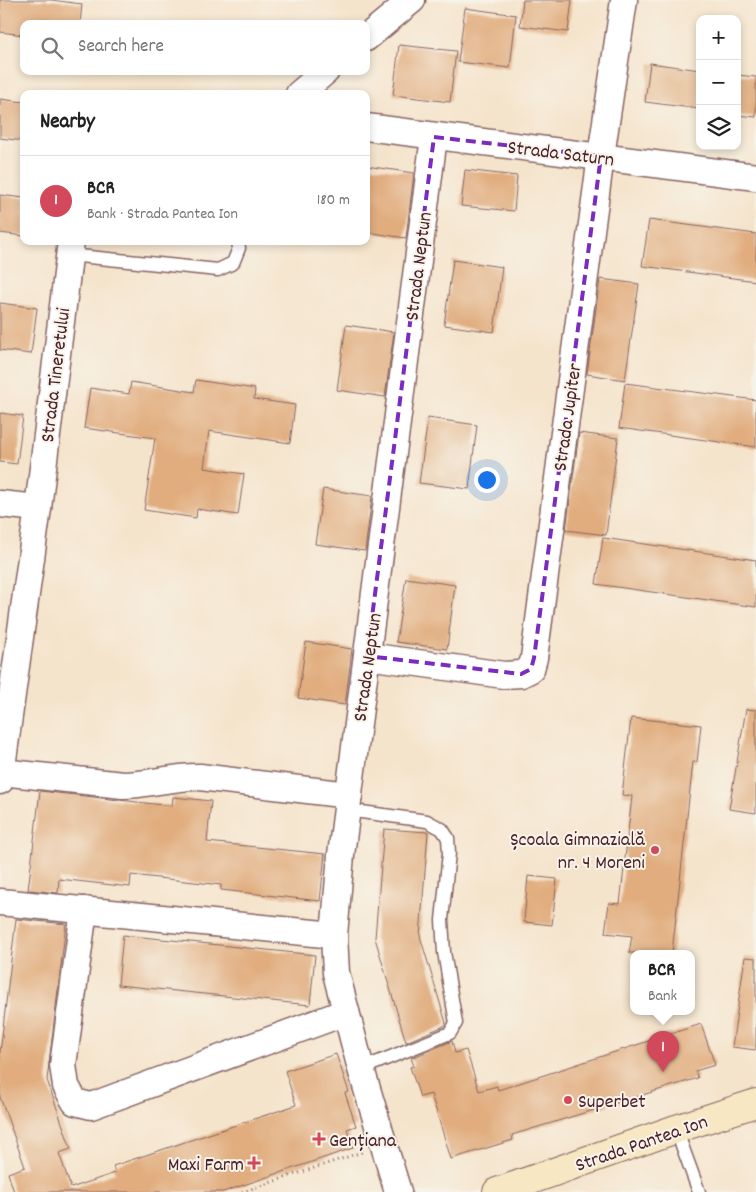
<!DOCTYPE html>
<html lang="en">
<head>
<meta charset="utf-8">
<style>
	:root { --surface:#fff; --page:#f6f6f6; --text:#222; --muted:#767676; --line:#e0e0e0; --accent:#d1495b }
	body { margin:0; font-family:Dekko,sans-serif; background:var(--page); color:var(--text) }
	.controls { position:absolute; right:15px; top:15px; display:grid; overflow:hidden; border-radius:10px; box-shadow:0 2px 8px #0003 }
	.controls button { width:45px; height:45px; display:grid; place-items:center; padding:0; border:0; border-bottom:1px solid var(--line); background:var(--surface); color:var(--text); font:25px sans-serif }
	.you { position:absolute; left:486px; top:479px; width:18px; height:18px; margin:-12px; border:4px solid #fff; border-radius:50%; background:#1a73e8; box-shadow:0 0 0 8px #1a73e833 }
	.badge { display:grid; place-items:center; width:32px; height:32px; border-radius:50%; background:var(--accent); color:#fff; font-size:16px; font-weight:700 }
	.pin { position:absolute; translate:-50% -41px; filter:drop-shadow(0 1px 2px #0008) }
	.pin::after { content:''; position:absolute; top:26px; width:18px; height:15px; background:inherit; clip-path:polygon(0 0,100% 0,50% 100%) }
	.popup { position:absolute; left:630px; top:950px; width:65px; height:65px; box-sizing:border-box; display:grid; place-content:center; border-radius:10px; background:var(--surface); filter:drop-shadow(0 1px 4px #0005); font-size:16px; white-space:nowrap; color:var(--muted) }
	.popup b { font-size:19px; color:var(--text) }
	.popup::after { content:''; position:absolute; left:50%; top:100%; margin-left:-10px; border:10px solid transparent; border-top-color:var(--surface) }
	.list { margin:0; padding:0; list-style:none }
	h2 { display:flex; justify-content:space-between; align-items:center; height:65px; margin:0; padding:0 20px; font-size:21px }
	h2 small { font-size:16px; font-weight:400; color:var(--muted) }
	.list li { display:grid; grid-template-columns:32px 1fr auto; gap:15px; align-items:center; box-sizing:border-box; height:90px; padding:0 20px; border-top:1px solid var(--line) }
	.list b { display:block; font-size:19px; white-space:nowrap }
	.list p { margin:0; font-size:16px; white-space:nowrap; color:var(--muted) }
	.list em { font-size:16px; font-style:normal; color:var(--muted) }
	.icon { flex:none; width:28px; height:28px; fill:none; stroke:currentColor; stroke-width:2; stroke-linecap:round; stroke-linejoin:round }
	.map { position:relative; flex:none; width:756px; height:1192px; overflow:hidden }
	.search { position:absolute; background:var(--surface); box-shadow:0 2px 8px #0003; left:20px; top:20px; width:350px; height:55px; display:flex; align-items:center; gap:12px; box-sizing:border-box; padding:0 18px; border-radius:10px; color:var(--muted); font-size:19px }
	.panel { position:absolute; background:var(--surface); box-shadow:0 2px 8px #0003; left:20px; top:90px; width:350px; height:155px; border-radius:10px }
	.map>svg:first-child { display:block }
</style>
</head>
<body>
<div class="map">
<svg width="756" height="1192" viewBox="0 0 756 1192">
	<rect width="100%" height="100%" fill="#f7f3e8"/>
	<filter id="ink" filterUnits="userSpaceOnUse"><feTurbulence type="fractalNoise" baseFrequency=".02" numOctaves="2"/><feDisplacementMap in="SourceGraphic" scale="10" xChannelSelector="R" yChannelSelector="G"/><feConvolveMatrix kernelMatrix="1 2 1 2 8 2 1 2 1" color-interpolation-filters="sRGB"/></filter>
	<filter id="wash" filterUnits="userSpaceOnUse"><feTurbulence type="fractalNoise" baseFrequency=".0096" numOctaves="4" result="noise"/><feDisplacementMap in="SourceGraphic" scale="20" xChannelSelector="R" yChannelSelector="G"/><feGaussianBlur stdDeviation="1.12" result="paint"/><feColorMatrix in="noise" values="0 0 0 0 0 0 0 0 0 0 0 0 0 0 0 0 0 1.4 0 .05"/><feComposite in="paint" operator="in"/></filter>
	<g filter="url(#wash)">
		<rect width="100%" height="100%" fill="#f5e4cc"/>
		<g id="blocks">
			<g fill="#e1ad7f">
				<path d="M0 0H51L82 4 80 24H24V35L0 32Z"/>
				<path d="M523 0H572L568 32 520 26Z"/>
				<path d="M465 8 516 15 510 68 458 62Z"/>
				<path d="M399 45 456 51 450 102 393 95Z"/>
				<path d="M650 63 700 70V109L645 102Z"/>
				<path d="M737 75 756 77V117L737 115Z"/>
				<path d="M0 99 24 102V141L0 138Z"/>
				<path d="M366 166 414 173 406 238 366 232Z"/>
				<path d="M465 170 517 176 514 211 461 206Z"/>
				<path d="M0 195 24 198V236L0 233Z"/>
				<path d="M649 220 756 234V281L642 266Z"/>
				<path d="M453 260 502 267 494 332 444 325Z"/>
				<path d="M600 279 639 284 625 380 587 374Z"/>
				<path d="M0 303 37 308 31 354 0 350Z"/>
				<path d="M346 325 394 332 385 397 337 390Z"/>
				<path d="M196 380 255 389 254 399 295 405 290 443 209 431 204 468 244 474 238 515 197 509 196 518 144 510 155 438 84 428 90 388 129 394 131 382 194 392Z"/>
				<path d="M625 383 756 400V447L619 428Z"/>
				<path d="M0 413 23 416 17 464 0 462Z"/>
				<path d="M428 418 477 425 469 489 419 483Z"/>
				<path d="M579 433 618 438 606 535 566 530Z"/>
				<path d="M323 489 372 496 365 551 315 544Z"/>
				<path d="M603 538 756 560V607L596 584Z"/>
				<path d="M406 578 455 585 447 649 396 642Z"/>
				<path d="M306 642 352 649 345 705 298 698Z"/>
				<path d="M746 709 756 710V813L729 809Z"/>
				<path d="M631 718 701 725 697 762H693L672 953H629L632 936 605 933 609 903 620 904 632 796 622 795Z"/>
				<path d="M40 791 172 806 173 797 211 801 207 842 325 854 320 901 221 890V885L131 875 130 887 59 879 58 893 28 890Z"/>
				<path d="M384 829 428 832 420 936 446 1023 444 1026 406 1042 375 938Z"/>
				<path d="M528 876 557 879 552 925 524 922Z"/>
				<path d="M16 919 66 924 47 1080 71 1149 59 1153 71 1188 115 1173 113 1166 296 1105 285 1071 336 1054 349 1092 345 1093 356 1126 347 1129 353 1148 223 1192H14L8 1173 25 1167 0 1097V1053Z"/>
				<path d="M123 935 315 955 310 1005 118 985Z"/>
				<path d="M745 957 756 958V1050L732 1047Z"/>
				<path d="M701 1024 715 1065 695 1071 698 1078 512 1135 513 1140 451 1159 431 1094 420 1097 410 1067 414 1066 411 1058 452 1041 455 1053 466 1050 479 1091 497 1086 498 1090Z"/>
			</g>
		</g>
	</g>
	<g filter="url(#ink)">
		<use href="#blocks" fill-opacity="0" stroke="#866463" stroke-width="1"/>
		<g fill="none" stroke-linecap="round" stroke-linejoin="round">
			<defs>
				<g id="service">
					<path d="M69 255 218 270 233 263 239 248 238 241"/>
					<path d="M347 810 427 821 442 829 448 838 449 853 442 920 444 952 456 1023 450 1033 361 1069"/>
					<path d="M676 1129 699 1192"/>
				</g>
				<g id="minor">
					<path d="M366 38 412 0"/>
					<path d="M299 94 326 71"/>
					<path d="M366 127 756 177"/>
					<path d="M0 504 38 508"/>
					<path d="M367 656 504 675 521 674 531 669 534 658 601 156 624 0"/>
					<path d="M1 772 123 785C149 785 173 776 200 777L349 795"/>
					<path d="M0 781 38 508 71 241"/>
					<path d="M0 902 334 935"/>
					<path d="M84 910 63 1065 66 1086 75 1102 91 1106 346 1012"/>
					<path d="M398 1192 361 1069 336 973 334 935 341 855 434 137"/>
				</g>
				<path id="secondary" d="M497 1192 676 1129 756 1103"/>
			</defs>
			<use href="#service" stroke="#866463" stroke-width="15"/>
			<use href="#minor" stroke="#866463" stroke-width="29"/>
			<use href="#secondary" stroke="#866463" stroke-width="30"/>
			<path stroke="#866463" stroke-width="3" stroke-dasharray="1 4" stroke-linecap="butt" d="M242 1192 362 1152"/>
			<use href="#service" stroke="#fff" stroke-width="12"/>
			<use href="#minor" stroke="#fff" stroke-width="26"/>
			<use href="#secondary" stroke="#f7e8c3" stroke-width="28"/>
		</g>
	</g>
	<path fill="none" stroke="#7b2cbf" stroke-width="4" stroke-dasharray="10 6" stroke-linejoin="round" d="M434 137 601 156 534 658 531 669 521 674 367 656Z"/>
	<g fill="#d1495b" stroke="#f7f3e8" stroke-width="2">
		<circle cx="655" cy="850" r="5"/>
		<circle cx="568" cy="1100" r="5"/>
		<path d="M316.5 1131.5h5v5h5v5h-5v5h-5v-5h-5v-5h5z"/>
		<path d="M251.5 1155.5h5v5h5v5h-5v5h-5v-5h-5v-5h5z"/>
	</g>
	<g text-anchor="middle" stroke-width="4" stroke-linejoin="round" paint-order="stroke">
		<g font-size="20" fill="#4a1f2b" stroke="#f7f3e8">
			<text transform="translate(561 152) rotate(7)" y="7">Strada Saturn</text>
			<text transform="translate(417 266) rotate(-83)" y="7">Strada Neptun</text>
			<text transform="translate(54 375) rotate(-83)" y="7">Strada Tineretului</text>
			<text transform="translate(566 417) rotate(-82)" y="7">Strada Jupiter</text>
			<text transform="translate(366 667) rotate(-82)" y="7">Strada Neptun</text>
			<text transform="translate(641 1142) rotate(-19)" y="7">Strada Pantea Ion</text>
		</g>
		<g font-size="20" fill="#4a1f2b" stroke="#f7f3e8" text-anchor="end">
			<text x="645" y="845">Școala Gimnazială<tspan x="645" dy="23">nr. 4 Moreni</tspan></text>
			<text x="578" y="1107" text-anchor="start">Superbet</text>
			<text x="329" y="1146" text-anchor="start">Gențiana</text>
			<text x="244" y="1170">Maxi Farm</text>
		</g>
	</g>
</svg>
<div class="controls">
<button>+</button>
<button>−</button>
<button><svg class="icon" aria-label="layers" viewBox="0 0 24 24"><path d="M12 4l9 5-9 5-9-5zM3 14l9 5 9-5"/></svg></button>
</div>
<div class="you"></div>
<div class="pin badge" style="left:663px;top:1072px">1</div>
<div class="popup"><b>BCR</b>Bank</div>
<div class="search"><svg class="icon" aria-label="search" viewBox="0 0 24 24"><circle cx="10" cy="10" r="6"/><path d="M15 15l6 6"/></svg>Search here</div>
<section class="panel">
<h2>Nearby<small></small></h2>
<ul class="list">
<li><span class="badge">1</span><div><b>BCR</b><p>Bank · Strada Pantea Ion</p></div><em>180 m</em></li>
</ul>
</section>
</div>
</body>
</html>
